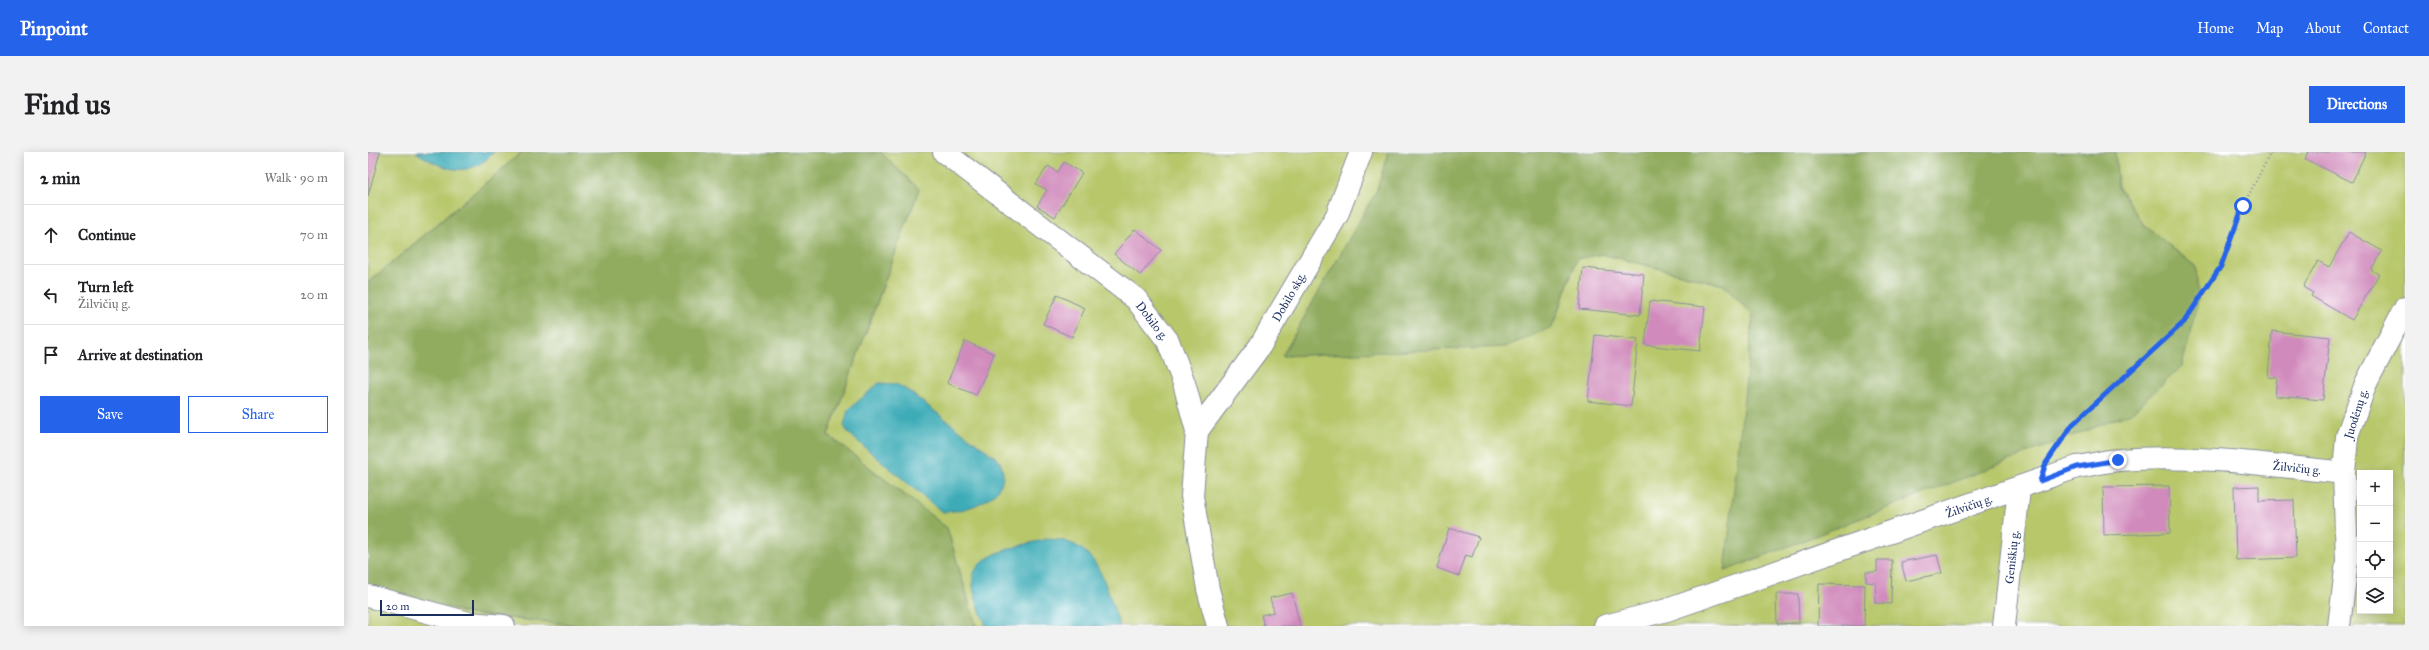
<!DOCTYPE html>
<html lang="en">
<head>
<meta charset="utf-8">
<style>
	:root { --surface:#fff; --page:#f2f2f2; --text:#202124; --muted:#757577; --line:#e0e0e0; --accent:#2563eb }
	body { margin:0; font-family:"IM FELL Great Primer",serif; background:var(--page); color:var(--text) }
	.controls { position:absolute; right:12px; bottom:12px; display:grid; overflow:hidden; border-radius:0px; box-shadow:0 2px 10px #0003 }
	.controls button { width:36px; height:36px; display:grid; place-items:center; padding:0; border:0; border-bottom:1px solid var(--line); background:var(--surface); color:var(--text); font:20px sans-serif }
	.scale { position:absolute; left:12px; bottom:10px; width:94px; box-sizing:border-box; padding-left:4px; border:2px solid #1b2f5e; border-top:0; font-size:11px; line-height:14px; white-space:nowrap; color:#1b2f5e; -webkit-text-stroke:3px #fff; paint-order:stroke }
	.stop { position:absolute; width:12px; height:12px; margin:-9px; border:3px solid #2563eb; border-radius:50%; background:#fff }
	.stop.end { background:#2563eb; border-color:#fff; box-shadow:0 1px 4px #0008 }
	.list { margin:0; padding:0; list-style:none }
	h2 { display:flex; justify-content:space-between; align-items:center; height:52px; margin:0; padding:0 16px; font-size:17px }
	h2 small { font-size:13px; font-weight:400; color:var(--muted) }
	.list li { display:grid; grid-template-columns:26px 1fr auto; gap:12px; align-items:center; box-sizing:border-box; height:60px; padding:0 16px; border-top:1px solid var(--line) }
	.list b { display:block; font-size:15px; white-space:nowrap }
	.list p { margin:0; font-size:13px; white-space:nowrap; color:var(--muted) }
	.list em { font-size:13px; font-style:normal; color:var(--muted) }
	.actions { display:flex; gap:8px; padding:12px 16px }
	.actions a { flex:1; padding:9px 0; border:1px solid var(--accent); border-radius:0px; text-align:center; font-size:14px; color:var(--accent) }
	.actions .main { background:var(--accent); color:#fff }
	.icon { flex:none; width:22px; height:22px; fill:none; stroke:currentColor; stroke-width:2; stroke-linecap:round; stroke-linejoin:round }
	.map { position:relative; flex:none; width:2037px; height:474px; overflow:hidden; border-radius:0px }
	header { display:flex; align-items:center; gap:24px; box-sizing:border-box; height:56px; padding:0 20px; background:var(--accent); color:#fff }
	header strong { font-size:19px }
	nav { display:flex; gap:22px; margin-inline-start:auto; font-size:14px }
	.intro { display:flex; align-items:center; justify-content:space-between; box-sizing:border-box; height:96px; padding:0 24px }
	h1 { margin:0; font-size:28px }
	.button { padding:10px 18px; border-radius:0px; background:var(--accent); color:#fff; font-size:14px; font-weight:700 }
	main { display:flex; gap:24px; padding:0 24px }
	aside { flex:1; background:var(--surface); border-radius:0px; box-shadow:0 2px 10px #0003 }
	.map>svg:first-child { display:block }
</style>
</head>
<body>
<header>
<strong>Pinpoint</strong>
<nav><a>Home</a><a>Map</a><a>About</a><a>Contact</a></nav>
</header>
<div class="intro"><h1>Find us</h1><a class="button">Directions</a></div>
<main>
<aside>
<h2>2 min<small>Walk · 90 m</small></h2>
<ul class="list">
<li><svg class="icon" aria-label="ahead" viewBox="0 0 24 24"><path d="M12 20V5M6 11l6-6 6 6"/></svg><div><b>Continue</b></div><em>70 m</em></li>
<li><svg class="icon" aria-label="left" viewBox="0 0 24 24"><path d="M17 20v-9H6M10 6l-5 5 5 5"/></svg><div><b>Turn left</b><p>Žilvičių g.</p></div><em>20 m</em></li>
<li><svg class="icon" aria-label="arrive" viewBox="0 0 24 24"><path d="M6 21V4h12l-3 4 3 4H6"/></svg><div><b>Arrive at destination</b></div></li>
</ul>
<div class="actions"><a class="main">Save</a><a>Share</a></div>
</aside>
<div class="map">
<svg width="2037" height="474" viewBox="0 0 2037 474">
	<rect width="100%" height="100%" fill="#fff"/>
	<filter id="ink" filterUnits="userSpaceOnUse"><feTurbulence type="fractalNoise" baseFrequency=".025" numOctaves="2"/><feDisplacementMap in="SourceGraphic" scale="8" xChannelSelector="R" yChannelSelector="G"/><feConvolveMatrix kernelMatrix="1 2 1 2 8 2 1 2 1" color-interpolation-filters="sRGB"/></filter>
	<filter id="wash" filterUnits="userSpaceOnUse"><feTurbulence type="fractalNoise" baseFrequency=".012" numOctaves="4" result="noise"/><feDisplacementMap in="SourceGraphic" scale="16" xChannelSelector="R" yChannelSelector="G"/><feGaussianBlur stdDeviation="0.9" result="paint"/><feColorMatrix in="noise" values="0 0 0 0 0 0 0 0 0 0 0 0 0 0 0 0 0 1.4 0 .05"/><feComposite in="paint" operator="in"/></filter>
	<g filter="url(#wash)">
		<rect width="100%" height="100%" fill="#f2ecd6"/>
		<g fill="#b7c76a" stroke="#697b64" fill-rule="evenodd">
			<path d="M0 0H154L0 131Z"/>
			<path d="M512 0H1020L1009 38 1184 175 1209 107 1234 102 1356 133 1385 164 1358 419 1828 115 1776 73 1750 35 1747 0H2037V474H608L579 376 460 283 551 37ZM1992 321H2022V459H1992Z"/>
			<path d="M0 432 101 462 219 474H0Z"/>
		</g>
		<g fill="#91ac5e" stroke="#566e5e">
			<path d="M154 0H512L551 37 460 283 579 376 608 474H219L101 462 0 432V131Z"/>
			<path d="M1020 0H1747L1750 35 1776 73 1828 115 1830 149 1814 214 1763 261 1357 419 1385 164 1356 133 1234 102 1209 107 1184 175 1137 195 914 204 1009 38Z"/>
		</g>
		<g fill="#3cacb7" stroke="#2c6e8a">
			<path d="M48 0H126C101 28 75 18 48 0Z"/>
			<path d="M511 231 528 232 539 238 631 308C649 343 601 360 574 360L481 282 476 274 480 258Z"/>
			<path d="M678 387C732 387 736 432 752 474H618C613 460 603 441 605 426 607 400 658 393 678 387Z"/>
		</g>
		<g id="blocks">
			<g fill="#d08abc">
				<path d="M0 0H12L0 44Z"/>
				<path d="M1940 0H1998L1984 30 1937 7Z"/>
				<path d="M696 10 714 21 687 65 669 54 679 38 668 32 680 14 690 20Z"/>
				<path d="M767 77 793 98 772 123 746 102Z"/>
				<path d="M1981 80 2014 99 2003 118 2011 122 1984 168 1943 144 1945 141 1935 135 1950 109 1961 115Z"/>
				<path d="M1215 116 1276 122 1272 163 1211 157Z"/>
				<path d="M689 143 717 156 704 185 675 172Z"/>
				<path d="M1282 149 1337 155 1332 199 1277 193Z"/>
				<path d="M1904 179 1962 185 1955 248 1907 244 1909 226 1900 225Z"/>
				<path d="M1227 183 1270 188 1263 254 1220 249Z"/>
				<path d="M597 189 626 202 608 243 579 231Z"/>
				<path d="M1801 334 1802 381 1736 383 1735 335Z"/>
				<path d="M1891 334V349L1926 348 1928 406 1868 408 1866 335Z"/>
				<path d="M1081 376 1111 385 1104 405 1098 403 1091 424 1069 416Z"/>
				<path d="M1569 403 1574 421 1538 429 1533 410Z"/>
				<path d="M1509 408H1524L1523 452 1507 451 1508 431 1498 430V420H1509Z"/>
				<path d="M1451 432 1497 433 1496 474H1450Z"/>
				<path d="M924 441 932 474H896L893 463 906 460 902 446Z"/>
				<path d="M1408 442H1430L1431 471 1409 472Z"/>
			</g>
		</g>
	</g>
	<g filter="url(#ink)">
		<use href="#blocks" fill-opacity="0" stroke="#868e9a" stroke-width="1"/>
		<g fill="none" stroke-linecap="round" stroke-linejoin="round">
			<defs>
				<g id="minor">
					<path d="M576 0 768 147 800 189 816 231 829 279 824 344 840 437 850 474"/>
					<path d="M829 279 892 194 969 63 993 0"/>
					<path d="M0 444 101 471 136 474"/>
					<path d="M1237 474 1299 458 1709 315C1723 313 1737 309 1751 308 1826 302 1902 313 1976 321"/>
					<path d="M1636 474 1651 337"/>
					<path d="M1971 474 1979 409 1976 321 1979 284 1998 231 2037 156"/>
				</g>
			</defs>
			<use href="#minor" stroke="#868e9a" stroke-width="24"/>
			<path stroke="#868e9a" stroke-width="2.5" stroke-dasharray="1 3" stroke-linecap="butt" d="M1692 291 1705 272 1816 170 1853 114 1875 54 1903 0"/>
			<use href="#minor" stroke="#fff" stroke-width="22"/>
		</g>
	</g>
	<g fill="none" stroke-linecap="round" stroke-linejoin="round" filter="url(#ink)">
		<path stroke="#2563eb" stroke-width="5" d="M1750 308 1709 315 1672 329 1678 311 1705 272 1816 170 1853 114 1875 54"/>
	</g>
	<g text-anchor="middle" stroke-width="3.5" stroke-linejoin="round" paint-order="stroke">
		<g font-size="12" fill="#1b2f5e" stroke="#fff">
			<text transform="translate(921 145) rotate(-60)" y="4">Dobilo skg.</text>
			<text transform="translate(784 169) rotate(53)" y="4">Dobilo g.</text>
			<text transform="translate(1988 262) rotate(-72)" y="4">Juodėnų g.</text>
			<text transform="translate(1929 316) rotate(6)" y="4">Žilvičių g.</text>
			<text transform="translate(1601 354) rotate(-19)" y="4">Žilvičių g.</text>
			<text transform="translate(1644 405) rotate(-84)" y="4">Geniškių g.</text>
		</g>
	</g>
</svg>
<div class="controls">
<button>+</button>
<button>−</button>
<button><svg class="icon" aria-label="locate" viewBox="0 0 24 24"><circle cx="12" cy="12" r="6"/><path d="M12 2v4M12 18v4M2 12h4M18 12h4"/></svg></button>
<button><svg class="icon" aria-label="layers" viewBox="0 0 24 24"><path d="M12 4l9 5-9 5-9-5zM3 14l9 5 9-5"/></svg></button>
</div>
<div class="scale">20 m</div>
<div class="stop" style="left:1875px;top:54px"></div>
<div class="stop end" style="left:1750px;top:308px"></div>
</div>
</main>
</body>
</html>
